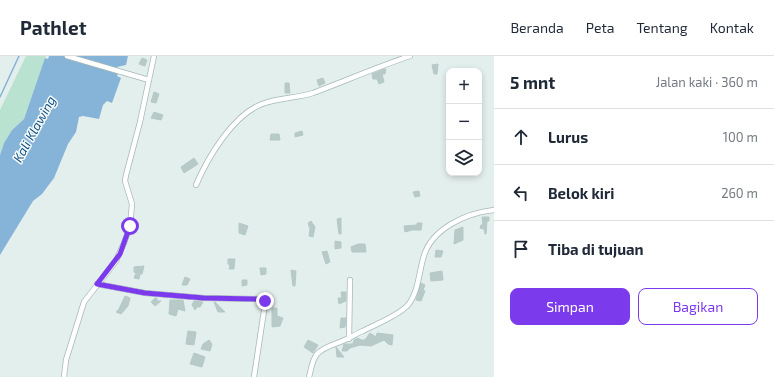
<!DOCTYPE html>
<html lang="id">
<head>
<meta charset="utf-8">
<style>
	:root { --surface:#fff; --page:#f2f2f3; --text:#1f2937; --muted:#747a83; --line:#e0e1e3; --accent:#7c3aed }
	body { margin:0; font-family:"Exo 2",sans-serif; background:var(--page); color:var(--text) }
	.controls { position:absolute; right:12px; top:12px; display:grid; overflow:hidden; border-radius:8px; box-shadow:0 2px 6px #0003 }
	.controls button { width:36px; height:36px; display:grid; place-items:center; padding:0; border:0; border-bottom:1px solid var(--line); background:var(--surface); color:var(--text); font:20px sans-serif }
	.stop { position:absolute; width:12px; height:12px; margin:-9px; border:3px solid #7c3aed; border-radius:50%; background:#fff }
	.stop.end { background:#7c3aed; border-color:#fff; box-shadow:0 1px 4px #0008 }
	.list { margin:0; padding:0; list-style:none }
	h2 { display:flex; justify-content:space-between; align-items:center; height:52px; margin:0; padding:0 16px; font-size:17px }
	h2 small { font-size:13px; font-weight:400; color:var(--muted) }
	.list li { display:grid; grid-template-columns:26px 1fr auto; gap:12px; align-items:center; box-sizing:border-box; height:56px; padding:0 16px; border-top:1px solid var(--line) }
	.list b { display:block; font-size:15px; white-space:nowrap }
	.list em { font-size:13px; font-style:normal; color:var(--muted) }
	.actions { display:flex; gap:8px; padding:12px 16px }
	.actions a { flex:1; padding:9px 0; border:1px solid var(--accent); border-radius:8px; text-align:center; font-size:14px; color:var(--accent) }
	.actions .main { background:var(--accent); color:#fff }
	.icon { flex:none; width:22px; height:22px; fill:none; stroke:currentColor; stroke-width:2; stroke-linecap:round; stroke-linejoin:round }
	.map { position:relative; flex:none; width:494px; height:321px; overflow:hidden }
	header { display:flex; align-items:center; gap:24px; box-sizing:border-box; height:56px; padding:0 20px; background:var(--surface); border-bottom:1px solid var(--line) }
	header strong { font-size:19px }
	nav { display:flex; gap:22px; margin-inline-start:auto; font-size:14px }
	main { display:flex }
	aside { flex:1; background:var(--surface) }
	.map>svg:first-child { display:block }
</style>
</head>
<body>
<header>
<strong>Pathlet</strong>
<nav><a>Beranda</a><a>Peta</a><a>Tentang</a><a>Kontak</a></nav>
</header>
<main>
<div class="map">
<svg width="494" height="321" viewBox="0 0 494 321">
	<rect width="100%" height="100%" fill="#e3efed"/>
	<path fill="#bae2d0" d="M26 0H46L24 63 12 74 4 87 0 99V54Z"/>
	<path fill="#86b4d9" d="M49 0H128L126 9 117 11 119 16 117 20 121 22 112 47 107 45 103 49 99 63 83 60 79 61 76 76 68 88 54 122 42 138 33 145 0 199V99L4 87 12 74 24 63 45 2 48 3Z"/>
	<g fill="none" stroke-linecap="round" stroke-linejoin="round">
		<path stroke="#86b4d9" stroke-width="1.5" d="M0 41 19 0"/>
	</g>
	<g fill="#b8cac7" stroke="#b5c9c6">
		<path d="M142 2 147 4 145 10 139 8Z"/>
		<path d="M438 8 437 18H434L432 9Z"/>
		<path d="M384 13H386L385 18H382L384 26 379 28 377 23H373L372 18Z"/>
		<path d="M323 22 325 27 319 30 317 24Z"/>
		<path d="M285 27H289L290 37H285Z"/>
		<path d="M154 36 159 38 156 47 151 46Z"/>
		<path d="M154 56 163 59 161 64 151 62Z"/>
		<path d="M302 75 303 79 295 81V77Z"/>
		<path d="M271 78H279L280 84H270Z"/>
		<path d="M194 102 198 108 184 117 181 111Z"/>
		<path d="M419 135 420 140 415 141 413 136Z"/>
		<path d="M482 161H489V165H487L486 178H485L484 173 480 172 481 169H483Z"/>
		<path d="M341 162V178H339L337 163Z"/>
		<path d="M311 165 315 171 313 181 309 180 310 173 308 167Z"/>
		<path d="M239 167 248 170 245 179 239 177Z"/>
		<path d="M417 167H422L421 174H412L405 176 404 170 417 169Z"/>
		<path d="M463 171V184L454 188 455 174Z"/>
		<path d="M335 185 341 186V192L335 193Z"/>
		<path d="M358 188H365L366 196H352L351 191Z"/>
		<path d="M436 194 443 195 441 201H435Z"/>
		<path d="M327 195 330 206 326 208 322 196Z"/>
		<path d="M228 203H235L234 213H229L230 209 228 208Z"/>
		<path d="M144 210 142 218H140L139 223 134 222 136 217 134 216V211Z"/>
		<path d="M260 212H266V218L261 219Z"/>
		<path d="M291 214 296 215 295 230H293Z"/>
		<path d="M442 215 443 224 431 225 430 217Z"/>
		<path d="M185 221 190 223 187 229H182Z"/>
		<path d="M242 224H247V229L242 230Z"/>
		<path d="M421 227 425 229 423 234 425 235 421 245 416 244Z"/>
		<path d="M341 236H346V245L339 248 338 242H342Z"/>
		<path d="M125 240 130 242 128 250 121 258 116 256 119 253Z"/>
		<path d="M155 242H157V245H161L155 250 151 246Z"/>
		<path d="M170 244H183L185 255 178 253 176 260 169 258Z"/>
		<path d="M194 245 203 246 200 251H197L195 254 192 249Z"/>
		<path d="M214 246H215L225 256H218Z"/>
		<path d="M272 252H277V260L283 262 280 270 272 271Z"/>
		<path d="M341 262H346L345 271 340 272Z"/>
		<path d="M188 275 196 276 194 289 186 288Z"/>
		<path d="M370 277 376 281 377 277 393 279 392 289 388 288 384 284 371 290 360 289 350 292 347 295H342L344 288H353L354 284 358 282 361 284H365Z"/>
		<path d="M209 284 212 288 210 295 201 293 203 288Z"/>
		<path d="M308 284 318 289 313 297 304 291Z"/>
		<path d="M336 291 344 301H337Z"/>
		<path d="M194 297 205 301 202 311 190 308Z"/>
	</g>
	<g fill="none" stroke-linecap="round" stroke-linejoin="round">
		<defs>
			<g id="minor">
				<path d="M67 0 149 24"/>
				<path d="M196 129C208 101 233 59 262 48 278 42 297 42 313 37 345 25 377 11 410 0"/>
				<path d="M97 228 145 237 204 242 263 243 265 248 254 321"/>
				<path d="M349 283 350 224"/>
				<path d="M64 321 66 304 84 246 116 205 124 187 130 170 132 148 125 125 126 119 140 66 154 0"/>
				<path d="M309 321C311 314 312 304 317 298 324 290 337 288 347 283 352 281 357 277 363 275 376 268 398 260 408 249 418 237 419 217 423 203 430 173 466 157 494 154"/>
			</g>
		</defs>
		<use href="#minor" stroke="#a5b8b6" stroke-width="6"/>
		<use href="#minor" stroke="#fff" stroke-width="4.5"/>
	</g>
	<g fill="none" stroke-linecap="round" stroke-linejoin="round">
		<path stroke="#7c3aed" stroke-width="5" d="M130 170 120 198 97 228 145 237 204 242 261 243 265 245"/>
	</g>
	<g text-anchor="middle" stroke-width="3" stroke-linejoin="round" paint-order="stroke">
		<g font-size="13" font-style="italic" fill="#135185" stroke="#f4faf9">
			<text transform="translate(34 73) rotate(-61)" y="5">Kali Klawing</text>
		</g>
	</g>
</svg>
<div class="controls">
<button>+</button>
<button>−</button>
<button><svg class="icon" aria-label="layers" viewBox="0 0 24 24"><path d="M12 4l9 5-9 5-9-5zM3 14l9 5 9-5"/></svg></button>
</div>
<div class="stop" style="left:130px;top:170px"></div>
<div class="stop end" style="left:265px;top:245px"></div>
</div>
<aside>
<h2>5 mnt<small>Jalan kaki · 360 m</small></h2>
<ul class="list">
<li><svg class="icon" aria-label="ahead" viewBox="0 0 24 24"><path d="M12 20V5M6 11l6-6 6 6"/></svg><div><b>Lurus</b></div><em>100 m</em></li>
<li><svg class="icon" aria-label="left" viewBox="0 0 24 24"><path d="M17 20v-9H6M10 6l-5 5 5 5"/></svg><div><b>Belok kiri</b></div><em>260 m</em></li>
<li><svg class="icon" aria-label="arrive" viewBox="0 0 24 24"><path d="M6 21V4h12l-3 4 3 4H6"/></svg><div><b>Tiba di tujuan</b></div></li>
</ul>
<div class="actions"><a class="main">Simpan</a><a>Bagikan</a></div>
</aside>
</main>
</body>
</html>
